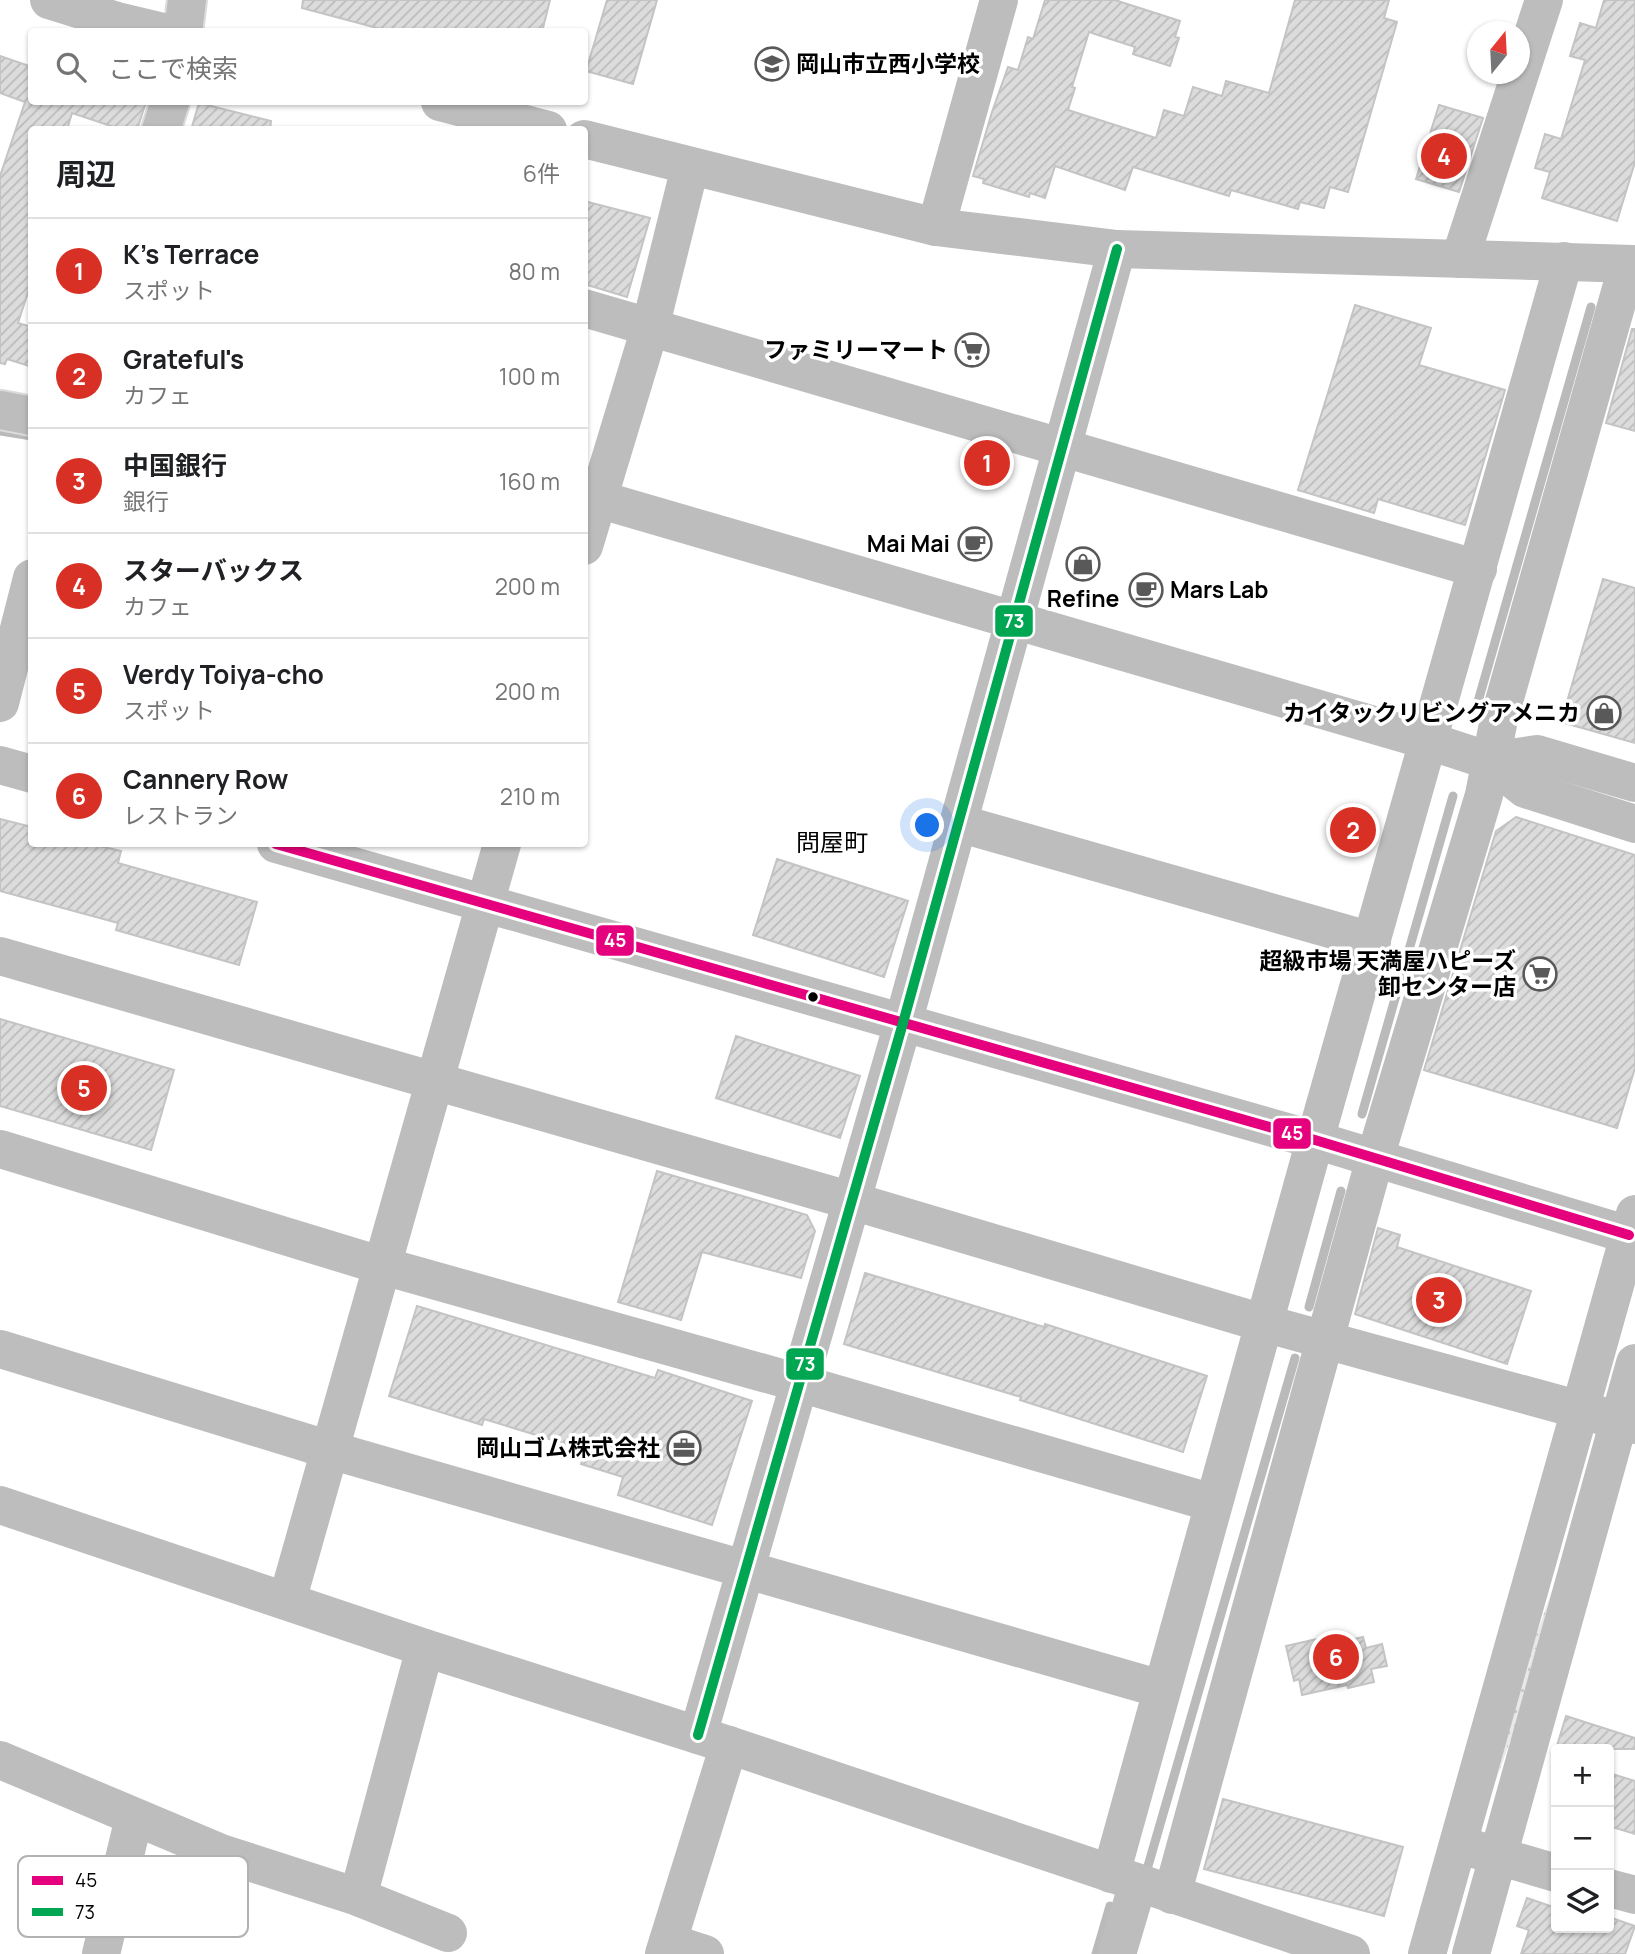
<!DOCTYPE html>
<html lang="ja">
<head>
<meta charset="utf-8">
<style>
	:root { --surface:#fff; --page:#f6f6f6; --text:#202124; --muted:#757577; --line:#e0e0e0; --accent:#d93025 }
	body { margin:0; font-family:Manrope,"Noto Sans JP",sans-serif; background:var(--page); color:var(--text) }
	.controls { position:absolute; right:21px; bottom:21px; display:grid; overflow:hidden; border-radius:7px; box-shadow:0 2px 5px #0004 }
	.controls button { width:63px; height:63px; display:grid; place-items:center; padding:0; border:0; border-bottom:2px solid var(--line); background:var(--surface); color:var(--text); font:35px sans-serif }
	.compass { position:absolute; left:1467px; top:21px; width:63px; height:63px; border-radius:50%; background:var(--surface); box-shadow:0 2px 5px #0004; rotate:18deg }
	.you { position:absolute; left:928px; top:826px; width:24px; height:24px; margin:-18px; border:5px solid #fff; border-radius:50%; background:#1a73e8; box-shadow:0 0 0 10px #1a73e833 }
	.badge { display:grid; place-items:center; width:46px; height:46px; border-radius:50%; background:var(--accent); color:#fff; font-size:23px; font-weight:700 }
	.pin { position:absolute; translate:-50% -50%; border:4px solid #fff; box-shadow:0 2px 7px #0006 }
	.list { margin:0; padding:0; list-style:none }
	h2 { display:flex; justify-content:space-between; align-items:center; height:91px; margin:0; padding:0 28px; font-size:30px }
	h2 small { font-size:23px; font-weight:400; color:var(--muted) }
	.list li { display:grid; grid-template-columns:46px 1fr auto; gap:21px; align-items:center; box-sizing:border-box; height:105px; padding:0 28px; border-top:2px solid var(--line) }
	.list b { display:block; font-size:26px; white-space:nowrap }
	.list p { margin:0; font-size:23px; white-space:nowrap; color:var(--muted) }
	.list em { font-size:23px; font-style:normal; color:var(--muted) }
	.icon { flex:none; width:38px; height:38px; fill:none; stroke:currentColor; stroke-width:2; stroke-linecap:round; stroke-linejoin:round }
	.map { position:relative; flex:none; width:1635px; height:1954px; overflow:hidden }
	.search { position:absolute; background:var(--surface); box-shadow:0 2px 5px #0004; left:28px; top:28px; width:560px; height:77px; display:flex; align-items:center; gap:18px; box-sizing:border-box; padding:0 24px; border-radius:7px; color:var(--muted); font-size:26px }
	.panel { position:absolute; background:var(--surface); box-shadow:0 2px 5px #0004; left:28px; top:126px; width:560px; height:721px; border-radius:7px }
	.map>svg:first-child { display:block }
</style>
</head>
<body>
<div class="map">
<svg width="1635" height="1954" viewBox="0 0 1635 1954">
	<defs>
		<pattern id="grass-dots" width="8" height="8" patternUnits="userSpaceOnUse" patternTransform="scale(1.75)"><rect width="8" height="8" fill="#e8e8e8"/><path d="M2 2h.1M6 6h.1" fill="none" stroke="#c5c5c5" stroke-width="1.8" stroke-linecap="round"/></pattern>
		<pattern id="building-hatch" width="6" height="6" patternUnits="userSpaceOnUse" patternTransform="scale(1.75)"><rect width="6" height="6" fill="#dcdcdc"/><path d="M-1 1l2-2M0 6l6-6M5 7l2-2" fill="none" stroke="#bbb"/></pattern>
	</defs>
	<rect width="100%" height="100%" fill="#fff"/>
	<path fill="url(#grass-dots)" d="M1552 1590 1514 1730 1490 1797 1525 1668Z"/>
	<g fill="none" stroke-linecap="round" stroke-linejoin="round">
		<g stroke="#bababa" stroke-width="9">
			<path d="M0 431 32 436"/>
			<path d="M1477 705 1591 307"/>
			<path d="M1362 1114 1453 796"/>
			<path d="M1309 1307 1341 1191"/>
			<path d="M1148 1866 1295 1358"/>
			<path d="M1096 1954 1110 1906"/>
		</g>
	</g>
	<g fill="url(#building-hatch)" stroke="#c4c4c4" stroke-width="2">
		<path d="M303 0H550L542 32H392L302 8Z"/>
		<path d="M607 0H657L633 84 586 71Z"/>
		<path d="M1045 0H1115L1180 21 1175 37 1179 38 1170 66 1133 54 1135 47 1089 32 1072 87 1075 88 1068 110 1156 138 1164 110 1184 116 1193 87 1222 96 1226 81 1269 93 1295 0H1389L1384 18 1397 22 1348 192 1330 187 1324 208 1300 202 1298 209 1231 190 1229 196 1133 167 1125 190 1055 166 1045 198 1030 193 1029 197 983 183 984 179 973 176 992 112 1008 67 1018 70 1028 37 1033 39Z"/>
		<path d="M1604 0H1635V162L1617 221 1542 198 1550 172 1535 168 1545 134 1561 139 1585 60 1570 56 1580 23 1596 28Z"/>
		<path d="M0 56 32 67V102H146L137 130H123L72 113 67 130H32V280L18 323 32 327V367L7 359 5 364 0 363V176L25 102 0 93Z"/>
		<path d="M199 103 271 121 270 130H191Z"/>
		<path d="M1439 105 1483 118 1459 192 1416 179Z"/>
		<path d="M584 201 650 218 627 297 584 284Z"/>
		<path d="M1355 305 1431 328 1419 365 1505 390 1465 525 1378 499 1374 513 1298 490Z"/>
		<path d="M1632 329H1635V431L1606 423Z"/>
		<path d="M1603 579 1635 588V743L1561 722Z"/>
		<path d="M1516 817 1635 855V1068L1617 1128 1424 1070 1496 831Z"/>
		<path d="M0 819 32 827V844H91L121 851 118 863 257 902 239 965 116 930 118 923 0 891Z"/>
		<path d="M777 859 908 901 884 977 753 935Z"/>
		<path d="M0 1019 174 1070 151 1150 0 1106Z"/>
		<path d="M736 1036 860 1076 840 1138 716 1098Z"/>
		<path d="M657 1171 807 1215 815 1231 801 1278 702 1252 681 1320 618 1302Z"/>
		<path d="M1378 1228 1400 1235 1397 1247 1531 1291 1507 1364 1355 1314Z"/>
		<path d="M865 1273 1044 1327 1045 1324 1207 1376 1183 1452 1020 1400 1021 1397 844 1344Z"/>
		<path d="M417 1306 655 1378 658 1370 752 1401 712 1525 618 1495 623 1477 581 1464 585 1450 484 1419 482 1425 389 1396Z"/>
		<path d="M1339 1634 1341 1642 1363 1637 1366 1648 1382 1644 1387 1666 1371 1669 1374 1682 1348 1688 1347 1685 1302 1695 1299 1679 1294 1681 1286 1646Z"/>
		<path d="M1566 1716 1635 1738V1749H1556Z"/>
		<path d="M1609 1773 1635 1781V1834L1609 1826Z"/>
		<path d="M1223 1799 1403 1847 1384 1916 1204 1869Z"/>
		<path d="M1527 1898 1556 1908V1928H1609V1917L1635 1926 1625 1954H1521L1529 1930 1517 1926Z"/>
	</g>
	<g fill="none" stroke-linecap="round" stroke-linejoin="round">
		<defs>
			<g id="major">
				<path d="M183 32 187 0"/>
				<path d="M161 130 170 102"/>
				<path d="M0 410 32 416"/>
			</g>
		</defs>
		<use href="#major" stroke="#dbdbdb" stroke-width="42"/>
		<g stroke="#bdbdbd" stroke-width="38">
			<path d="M49 0 117 21 163 32"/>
			<path d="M440 102 548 130"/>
			<path d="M584 139 936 227 1117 249 1635 264"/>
			<path d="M936 227 999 0"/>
			<path d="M1460 259 1544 0"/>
			<path d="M584 308 1478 569"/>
			<path d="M584 495 1429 741 1490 761 1525 789 1635 824"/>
			<path d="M584 546 650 328 690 167"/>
			<path d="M0 703 32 578"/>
			<path d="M1490 761 1537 754 1635 783"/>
			<path d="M0 765 32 774"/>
			<path d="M958 823 1372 941"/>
			<path d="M276 844 1315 1140 1629 1235"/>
			<path d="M0 956 852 1201 1263 1323 1635 1425"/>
			<path d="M0 1149 383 1266 799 1383 1213 1503"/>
			<path d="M0 1349 330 1450 1161 1689"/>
			<path d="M0 1505 425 1648 729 1745 1351 1954"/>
			<path d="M287 1601 502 844"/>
			<path d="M698 1735 903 1023 1117 249"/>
			<path d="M0 1760 221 1853 358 1897 425 1648"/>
			<path d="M1474 1849 1556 1873"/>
			<path d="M1111 1874 1315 1140 1564 261"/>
			<path d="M1609 1888 1635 1895"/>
			<path d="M1172 1895 1375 1158 1484 795 1499 719 1628 264"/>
			<path d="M358 1897 448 1933"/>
			<path d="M668 1942 705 1954"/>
			<path d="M101 1954 134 1818"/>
			<path d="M664 1954 729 1745"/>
			<path d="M1117 1954 1138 1883"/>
			<path d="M1427 1954 1635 1214"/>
			<path d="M1471 1954 1635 1363"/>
		</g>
		<use href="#major" stroke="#bdbdbd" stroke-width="38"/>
		<defs>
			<path id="bus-1" d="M276 844 1315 1140 1629 1235"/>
			<path id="bus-2" d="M698 1735 903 1023 1117 249"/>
		</defs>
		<use href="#bus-1" stroke="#fff" stroke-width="16"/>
		<use href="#bus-2" stroke="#fff" stroke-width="16"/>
		<use href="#bus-1" stroke="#e5007d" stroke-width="10"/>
		<use href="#bus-2" stroke="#00a651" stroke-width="10"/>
	</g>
	<defs>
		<symbol id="school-ring" viewBox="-11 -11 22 22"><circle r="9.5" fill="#fff" stroke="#595959" stroke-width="1.5"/><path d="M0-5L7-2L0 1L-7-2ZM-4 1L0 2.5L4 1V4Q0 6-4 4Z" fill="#595959"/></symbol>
		<symbol id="supermarket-ring" viewBox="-11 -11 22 22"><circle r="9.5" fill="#fff" stroke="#595959" stroke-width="1.5"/><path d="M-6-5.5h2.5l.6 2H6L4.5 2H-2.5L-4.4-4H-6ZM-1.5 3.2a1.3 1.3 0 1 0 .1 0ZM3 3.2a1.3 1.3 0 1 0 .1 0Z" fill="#595959"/></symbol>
		<symbol id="cafe-ring" viewBox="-11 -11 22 22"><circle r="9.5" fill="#fff" stroke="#595959" stroke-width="1.5"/><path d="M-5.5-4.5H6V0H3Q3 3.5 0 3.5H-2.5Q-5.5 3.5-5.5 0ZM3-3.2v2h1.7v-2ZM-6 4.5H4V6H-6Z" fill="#595959"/></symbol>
		<symbol id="shop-ring" viewBox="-11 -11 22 22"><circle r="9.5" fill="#fff" stroke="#595959" stroke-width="1.5"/><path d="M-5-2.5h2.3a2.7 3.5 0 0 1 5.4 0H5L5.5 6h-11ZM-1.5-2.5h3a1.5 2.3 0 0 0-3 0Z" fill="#595959"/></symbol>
		<symbol id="office-ring" viewBox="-11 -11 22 22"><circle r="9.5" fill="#fff" stroke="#595959" stroke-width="1.5"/><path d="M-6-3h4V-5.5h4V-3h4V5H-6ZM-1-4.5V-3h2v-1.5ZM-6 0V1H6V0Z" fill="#595959"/></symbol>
	</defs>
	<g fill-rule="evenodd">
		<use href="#school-ring" x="753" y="45" width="38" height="38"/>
		<use href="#supermarket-ring" x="953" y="331" width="38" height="38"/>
		<use href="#cafe-ring" x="956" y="525" width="38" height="38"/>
		<use href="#shop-ring" x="1064" y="545" width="38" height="38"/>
		<use href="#cafe-ring" x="1127" y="571" width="38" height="38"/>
		<use href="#shop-ring" x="1585" y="694" width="38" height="38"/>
		<use href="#supermarket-ring" x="1521" y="955" width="38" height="38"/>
		<use href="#office-ring" x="665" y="1429" width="38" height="38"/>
	</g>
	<circle fill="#000" stroke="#fff" stroke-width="2.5" cx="813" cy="997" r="6"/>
	<g text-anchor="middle" stroke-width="7" stroke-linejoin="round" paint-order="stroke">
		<g font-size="23" font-weight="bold" fill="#000" stroke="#fff" text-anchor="end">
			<text x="796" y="72" text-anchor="start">岡山市立西小学校</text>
			<text x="948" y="358">ファミリーマート</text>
			<text x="950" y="552">Mai Mai</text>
			<text x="1170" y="598" text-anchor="start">Mars Lab</text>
			<text x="1083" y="607" text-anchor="middle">Refine</text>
			<text x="1580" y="721">カイタックリビングアメニカ</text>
			<text x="1516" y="969">超級市場 天満屋ハピーズ<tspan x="1516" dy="26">卸センター店</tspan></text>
			<text x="660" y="1456">岡山ゴム株式会社</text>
		</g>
		<g font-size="24" fill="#000" stroke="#fff">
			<text x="832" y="851">問屋町</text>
		</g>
	</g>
	<rect x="18" y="1856" width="230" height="81" rx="10" fill="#fff" stroke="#b2b2b2" stroke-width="2"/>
	<rect x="32" y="1876" width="31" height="9" fill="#e5007d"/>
	<rect x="32" y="1908" width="31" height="8" fill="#00a651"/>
	<g font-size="19" fill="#000">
		<text x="75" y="1887">45</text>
		<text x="75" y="1919">73</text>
	</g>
	<g stroke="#fff" stroke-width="2.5">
		<rect x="994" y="604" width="40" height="34" rx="7" fill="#00a651"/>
		<rect x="595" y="924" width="40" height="33" rx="7" fill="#e5007d"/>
		<rect x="1272" y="1117" width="40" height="33" rx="7" fill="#e5007d"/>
		<rect x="785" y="1347" width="40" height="34" rx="7" fill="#00a651"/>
	</g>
	<g font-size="19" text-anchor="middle" font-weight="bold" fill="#fff">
		<text x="1014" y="628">73</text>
		<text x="615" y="947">45</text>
		<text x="1292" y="1140">45</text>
		<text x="805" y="1371">73</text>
	</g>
</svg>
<div class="controls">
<button>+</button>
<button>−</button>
<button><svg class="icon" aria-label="layers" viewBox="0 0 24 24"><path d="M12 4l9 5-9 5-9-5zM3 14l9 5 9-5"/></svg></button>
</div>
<svg class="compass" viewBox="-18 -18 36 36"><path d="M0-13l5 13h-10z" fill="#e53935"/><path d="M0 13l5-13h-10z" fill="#757577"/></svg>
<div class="you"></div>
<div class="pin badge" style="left:987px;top:463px">1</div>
<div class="pin badge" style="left:1353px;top:830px">2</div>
<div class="pin badge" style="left:1439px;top:1300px">3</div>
<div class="pin badge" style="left:1444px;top:156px">4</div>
<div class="pin badge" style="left:84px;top:1088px">5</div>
<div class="pin badge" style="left:1336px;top:1657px">6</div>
<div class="search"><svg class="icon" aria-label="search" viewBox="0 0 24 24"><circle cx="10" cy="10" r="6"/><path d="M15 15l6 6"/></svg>ここで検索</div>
<section class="panel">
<h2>周辺<small>6件</small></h2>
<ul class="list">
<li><span class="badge">1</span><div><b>K's Terrace</b><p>スポット</p></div><em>80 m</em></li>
<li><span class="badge">2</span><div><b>Grateful's</b><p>カフェ</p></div><em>100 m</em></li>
<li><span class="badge">3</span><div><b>中国銀行</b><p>銀行</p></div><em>160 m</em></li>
<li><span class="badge">4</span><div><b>スターバックス</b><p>カフェ</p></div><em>200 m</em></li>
<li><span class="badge">5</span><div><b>Verdy Toiya-cho</b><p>スポット</p></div><em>200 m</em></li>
<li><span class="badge">6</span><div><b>Cannery Row</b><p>レストラン</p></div><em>210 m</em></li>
</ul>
</section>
</div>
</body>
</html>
